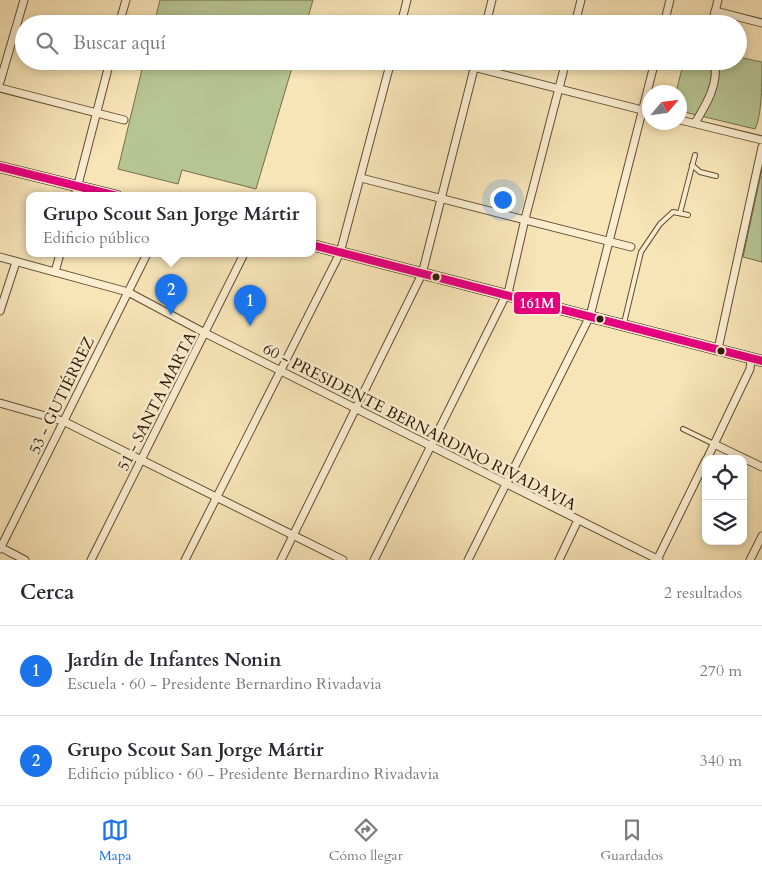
<!DOCTYPE html>
<html lang="es">
<head>
<meta charset="utf-8">
<style>
	:root { --surface:#fff; --page:#f7f7f7; --text:#2b2b33; --muted:#7c7c81; --line:#e1e1e2; --accent:#1a73e8 }
	body { margin:0; font-family:Cardo,serif; background:var(--page); color:var(--text) }
	.controls { position:absolute; right:15px; bottom:15px; display:grid; overflow:hidden; border-radius:10px; box-shadow:0 2px 8px #0003 }
	.controls button { width:45px; height:45px; display:grid; place-items:center; padding:0; border:0; border-bottom:1px solid var(--line); background:var(--surface); color:var(--text); font:25px sans-serif }
	.compass { position:absolute; left:642px; top:85px; width:45px; height:45px; border-radius:50%; background:var(--surface); box-shadow:0 2px 8px #0003; rotate:62deg }
	.you { position:absolute; left:502px; top:199px; width:18px; height:18px; margin:-12px; border:4px solid #fff; border-radius:50%; background:#1a73e8; box-shadow:0 0 0 8px #1a73e833 }
	.badge { display:grid; place-items:center; width:32px; height:32px; border-radius:50%; background:var(--accent); color:#fff; font-size:16px; font-weight:700 }
	.pin { position:absolute; translate:-50% -41px; filter:drop-shadow(0 1px 2px #0008) }
	.pin::after { content:''; position:absolute; top:26px; width:18px; height:15px; background:inherit; clip-path:polygon(0 0,100% 0,50% 100%) }
	.popup { position:absolute; left:26px; top:192px; width:290px; height:65px; box-sizing:border-box; display:grid; place-content:center; border-radius:10px; background:var(--surface); filter:drop-shadow(0 1px 4px #0005); font-size:16px; white-space:nowrap; color:var(--muted) }
	.popup b { font-size:19px; color:var(--text) }
	.popup::after { content:''; position:absolute; left:50%; top:100%; margin-left:-10px; border:10px solid transparent; border-top-color:var(--surface) }
	.list { margin:0; padding:0; list-style:none }
	h2 { display:flex; justify-content:space-between; align-items:center; height:65px; margin:0; padding:0 20px; font-size:21px }
	h2 small { font-size:16px; font-weight:400; color:var(--muted) }
	.list li { display:grid; grid-template-columns:32px 1fr auto; gap:15px; align-items:center; box-sizing:border-box; height:90px; padding:0 20px; border-top:1px solid var(--line) }
	.list b { display:block; font-size:19px; white-space:nowrap }
	.list p { margin:0; font-size:16px; white-space:nowrap; color:var(--muted) }
	.list em { font-size:16px; font-style:normal; color:var(--muted) }
	.icon { flex:none; width:28px; height:28px; fill:none; stroke:currentColor; stroke-width:2; stroke-linecap:round; stroke-linejoin:round }
	.map { position:relative; flex:none; width:762px; height:560px; overflow:hidden }
	.search { position:absolute; background:var(--surface); box-shadow:0 2px 8px #0003; left:15px; right:15px; top:15px; height:55px; display:flex; align-items:center; gap:12px; box-sizing:border-box; padding:0 18px; border-radius:28px; color:var(--muted); font-size:19px }
	.sheet { height:245px; background:var(--surface) }
	nav { display:flex; justify-content:space-around; align-items:center; box-sizing:border-box; height:70px; border-top:1px solid var(--line); background:var(--surface); font-size:14px; color:var(--muted) }
	nav a { display:grid; justify-items:center; gap:2px }
	nav .on { color:var(--accent) }
	.map>svg:first-child { display:block }
</style>
</head>
<body>
<div class="map">
<svg width="762" height="560" viewBox="0 0 762 560">
	<rect width="100%" height="100%" fill="#f7e4b7"/>
	<filter id="stains"><feTurbulence type="fractalNoise" baseFrequency=".004" numOctaves="4"/><feColorMatrix values="0 0 0 0 .2 0 0 0 0 .09 0 0 0 0 .02 0 0 0 .5 -.17"/></filter>
	<radialGradient id="worn" r=".72"><stop offset=".6" stop-color="#630" stop-opacity="0"/><stop offset="1" stop-color="#630" stop-opacity=".3"/></radialGradient>
	<g fill="#b7c593" stroke="#746f4c">
		<path d="M160 0H313L306 24H154Z"/>
		<path d="M738 57 762 62C762 80 762 116 755 129L680 111V92H676L684 61H738Z"/>
		<path d="M144 61H294L256 189 182 170 178 184 118 169Z"/>
		<path d="M762 169V262L743 257Z"/>
	</g>
	<g fill="none" stroke-linecap="round" stroke-linejoin="round">
		<defs>
			<g id="lane">
				<path d="M692 165 700 172 716 176"/>
				<path d="M680 213 695 155"/>
				<path d="M624 323 641 252 660 224 673 212 688 215"/>
				<path d="M683 429 714 444"/>
			</g>
			<g id="street">
				<path d="M715 11 762 23"/>
				<path d="M119 24 126 0"/>
				<path d="M401 24 407 0"/>
				<path d="M486 24 492 0"/>
				<path d="M575 24 581 0"/>
				<path d="M664 24 670 0"/>
				<path d="M712 24 718 0"/>
				<path d="M450 61 650 112"/>
				<path d="M0 82 24 0"/>
				<path d="M0 88 124 120"/>
				<path d="M680 120 762 140"/>
				<path d="M695 123C706 105 720 82 714 61"/>
				<path d="M361 178 631 247"/>
				<path d="M75 196 110 61"/>
				<path d="M0 257 128 292 205 333 659 560"/>
				<path d="M55 272 60 254"/>
				<path d="M0 311 16 262"/>
				<path d="M718 349 762 147"/>
				<path d="M0 403 63 421 343 560"/>
				<path d="M714 444 762 467"/>
				<path d="M707 459 750 369 751 358"/>
				<path d="M0 547 25 560"/>
				<path d="M0 549 147 254"/>
				<path d="M91 560 244 254"/>
				<path d="M185 560 340 253 391 61"/>
				<path d="M281 560 422 274 476 61"/>
				<path d="M374 560 509 289 525 219 566 61"/>
				<path d="M468 560 590 316 655 61"/>
				<path d="M559 560 578 520"/>
				<path d="M657 560 706 460"/>
				<path d="M750 560 762 536"/>
			</g>
			<g id="secondary">
				<path d="M0 167 117 196"/>
				<path d="M312 245 762 361"/>
			</g>
		</defs>
		<use href="#lane" stroke="#624c32" stroke-width="6"/>
		<use href="#street" stroke="#624c32" stroke-width="9"/>
		<use href="#secondary" stroke="#301906" stroke-width="12"/>
		<use href="#lane" stroke="#faedd0" stroke-width="4"/>
		<use href="#street" stroke="#faedd0" stroke-width="7"/>
		<use href="#secondary" stroke="#faedd0" stroke-width="10"/>
		<defs>
			<g id="bus-1">
				<path d="M0 167 117 196"/>
				<path d="M312 245 762 361"/>
			</g>
		</defs>
		<use href="#bus-1" stroke="#faedd0" stroke-width="11"/>
		<use href="#bus-1" stroke="#e5007d" stroke-width="8"/>
	</g>
	<g fill="#301906" stroke="#faedd0" stroke-width="2">
		<circle cx="436" cy="277" r="4.5"/>
		<circle cx="600" cy="319" r="4.5"/>
		<circle cx="721" cy="351" r="4.5"/>
	</g>
	<g text-anchor="middle" stroke-width="5" stroke-linejoin="round" paint-order="stroke">
		<g font-size="16" fill="#301906" stroke="#faedd0">
			<text transform="translate(61 395) rotate(-64)" y="6">53 - GUTIÉRREZ</text>
			<text transform="translate(156 401) rotate(-63)" y="6">51 - SANTA MARTA</text>
			<text transform="translate(420 426) rotate(27)" y="6">60 - PRESIDENTE BERNARDINO RIVADAVIA</text>
		</g>
	</g>
	<rect stroke="#faedd0" stroke-width="2" x="513" y="291" width="48" height="24" rx="5" fill="#e5007d"/>
	<g font-size="14" text-anchor="middle" font-weight="bold" fill="#fff">
		<text x="537" y="308">161M</text>
	</g>
	<rect width="100%" height="100%" filter="url(#stains)"/>
	<rect width="100%" height="100%" fill="url(#worn)"/>
</svg>
<div class="controls">
<button><svg class="icon" aria-label="locate" viewBox="0 0 24 24"><circle cx="12" cy="12" r="6"/><path d="M12 2v4M12 18v4M2 12h4M18 12h4"/></svg></button>
<button><svg class="icon" aria-label="layers" viewBox="0 0 24 24"><path d="M12 4l9 5-9 5-9-5zM3 14l9 5 9-5"/></svg></button>
</div>
<svg class="compass" viewBox="-18 -18 36 36"><path d="M0-13l5 13h-10z" fill="#e53935"/><path d="M0 13l5-13h-10z" fill="#7c7c81"/></svg>
<div class="you"></div>
<div class="pin badge" style="left:250px;top:326px">1</div>
<div class="pin badge" style="left:171px;top:315px">2</div>
<div class="popup"><b>Grupo Scout San Jorge Mártir</b>Edificio público</div>
<div class="search"><svg class="icon" aria-label="search" viewBox="0 0 24 24"><circle cx="10" cy="10" r="6"/><path d="M15 15l6 6"/></svg>Buscar aquí</div>
</div>
<section class="sheet">
<h2>Cerca<small>2 resultados</small></h2>
<ul class="list">
<li><span class="badge">1</span><div><b>Jardín de Infantes Nonin</b><p>Escuela · 60 - Presidente Bernardino Rivadavia</p></div><em>270 m</em></li>
<li><span class="badge">2</span><div><b>Grupo Scout San Jorge Mártir</b><p>Edificio público · 60 - Presidente Bernardino Rivadavia</p></div><em>340 m</em></li>
</ul>
</section>
<nav>
<a class="on"><svg class="icon" aria-label="map" viewBox="0 0 24 24"><path d="M3 6l6-2 6 2 6-2v14l-6 2-6-2-6 2zM9 4v14M15 6v14"/></svg>Mapa</a>
<a><svg class="icon" aria-label="directions" viewBox="0 0 24 24"><path d="M12 3l9 9-9 9-9-9zM9 14v-3h6M13 9l2 2-2 2"/></svg>Cómo llegar</a>
<a><svg class="icon" aria-label="saved" viewBox="0 0 24 24"><path d="M7 4h10v16l-5-4-5 4z"/></svg>Guardados</a>
</nav>
</body>
</html>
